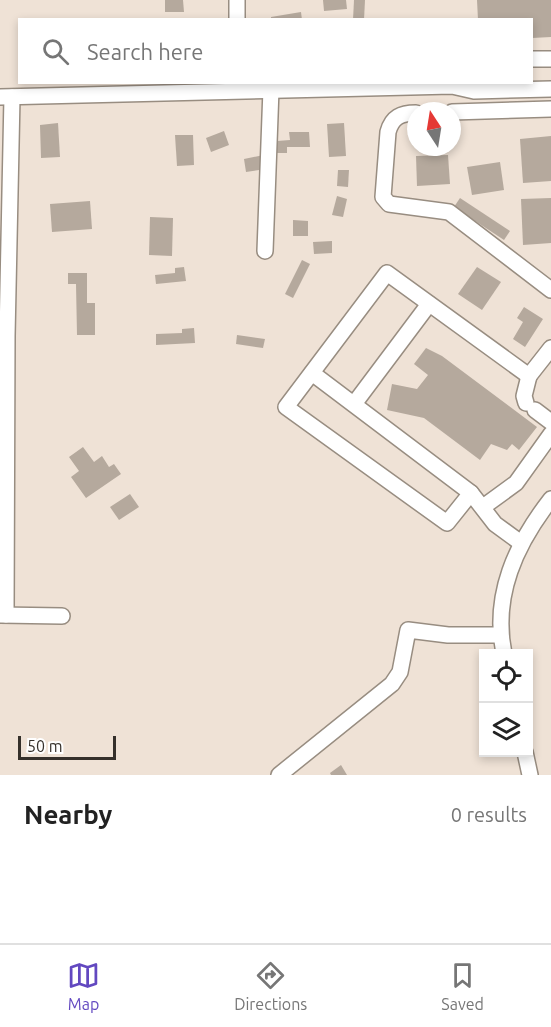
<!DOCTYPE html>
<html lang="en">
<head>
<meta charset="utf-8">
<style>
	:root { --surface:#fff; --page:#f2f2f2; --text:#222; --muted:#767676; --line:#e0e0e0; --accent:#6248c0 }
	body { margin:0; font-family:Ubuntu,sans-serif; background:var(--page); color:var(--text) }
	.controls { position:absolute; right:18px; bottom:18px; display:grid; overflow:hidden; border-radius:0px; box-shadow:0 3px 9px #0003 }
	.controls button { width:54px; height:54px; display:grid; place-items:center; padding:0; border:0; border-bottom:2px solid var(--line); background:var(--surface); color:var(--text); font:30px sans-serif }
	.compass { position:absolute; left:407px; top:102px; width:54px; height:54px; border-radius:50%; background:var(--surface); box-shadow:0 3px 9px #0003; rotate:348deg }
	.scale { position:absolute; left:18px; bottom:15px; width:98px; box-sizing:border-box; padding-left:6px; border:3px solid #35302b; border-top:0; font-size:16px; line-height:21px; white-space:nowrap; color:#35302b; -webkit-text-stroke:4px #fff; paint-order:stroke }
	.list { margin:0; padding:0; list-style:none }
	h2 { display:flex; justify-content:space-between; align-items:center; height:78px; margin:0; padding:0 24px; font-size:26px }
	h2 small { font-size:20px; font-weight:400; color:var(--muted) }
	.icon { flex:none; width:33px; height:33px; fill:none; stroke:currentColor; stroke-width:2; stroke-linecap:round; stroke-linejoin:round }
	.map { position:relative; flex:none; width:551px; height:775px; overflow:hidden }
	.search { position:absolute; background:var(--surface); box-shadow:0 3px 9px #0003; left:18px; right:18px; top:18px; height:66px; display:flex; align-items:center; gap:15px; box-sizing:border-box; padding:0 21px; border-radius:0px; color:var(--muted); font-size:22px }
	.sheet { height:168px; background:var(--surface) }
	nav { display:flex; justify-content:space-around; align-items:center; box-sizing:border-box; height:84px; border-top:2px solid var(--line); background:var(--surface); font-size:16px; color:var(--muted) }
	nav a { display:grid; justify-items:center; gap:3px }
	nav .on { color:var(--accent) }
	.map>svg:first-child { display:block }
</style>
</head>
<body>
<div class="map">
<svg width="551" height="775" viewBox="0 0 551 775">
	<rect width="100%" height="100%" fill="#efe2d6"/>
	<g fill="#b5a99d">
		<path d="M165 0H183L184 12H165Z"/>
		<path d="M323 0H346L347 9 324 11Z"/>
		<path d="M354 0H365L364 20H353Z"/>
		<path d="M477 0H551V37L532 38V20H478Z"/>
		<path d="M301 12 302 20H271V17Z"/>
		<path d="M58 123 60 157 41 158 40 125Z"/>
		<path d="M344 123 346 156 329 157 327 124Z"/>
		<path d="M224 131 229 145 211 152 206 138Z"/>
		<path d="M289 132H309L310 147H287V153H277V141L290 140Z"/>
		<path d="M175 135H193L194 165 177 166Z"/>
		<path d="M551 136V181L523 183 520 139Z"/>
		<path d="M264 155 266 169 246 172 244 159Z"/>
		<path d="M448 155 450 184 417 186 416 156Z"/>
		<path d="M500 162 504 190 472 195 467 167Z"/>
		<path d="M338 170H349L348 187 337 186Z"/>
		<path d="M337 196 347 199 343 217 332 215Z"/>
		<path d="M460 198 510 231 504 240 454 207Z"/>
		<path d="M551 198V243L523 245 521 199Z"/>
		<path d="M90 201 92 229 52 232 50 204Z"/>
		<path d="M150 217 173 218 172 256 149 255Z"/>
		<path d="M293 220 308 221V236H293Z"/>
		<path d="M332 241V253L314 254 313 242Z"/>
		<path d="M302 260 310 264 293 298 285 294Z"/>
		<path d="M184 267 186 281 156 284 155 275 175 273V268Z"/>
		<path d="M477 267 501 282 482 310 458 294Z"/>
		<path d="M68 273H87V303H95V335H77L76 284H68Z"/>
		<path d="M524 307 543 319 525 347 513 339 523 322 517 318Z"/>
		<path d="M194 328 195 343 156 345V334L182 333V329Z"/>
		<path d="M237 335 265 339 263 348 236 344Z"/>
		<path d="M426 348 442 356 537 427 519 450 512 444 507 450 491 444 480 460 424 418 387 410 392 384 417 389 428 375 414 364Z"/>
		<path d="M83 447 94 462 102 456 109 467 114 464 121 474 86 498 71 477 79 471 69 457Z"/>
		<path d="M130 494 139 507 119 520 110 507Z"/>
		<path d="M341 765 347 775H331L330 773Z"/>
	</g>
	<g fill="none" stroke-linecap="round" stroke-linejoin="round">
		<defs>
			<g id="minor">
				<path d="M237 0V20"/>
				<path d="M532 59H551"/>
				<path d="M0 97 452 86 474 91 551 89"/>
				<path d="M452 112 551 109"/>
				<path d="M416 113C401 113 392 117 388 132L383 197 389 204 449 212 551 290"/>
				<path d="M265 251 271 89"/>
				<path d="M312 373 471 493 495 524 521 543"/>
				<path d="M526 403 524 396 529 376"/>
				<path d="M354 404 429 304"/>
				<path d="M535 410 551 422"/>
				<path d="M471 493 447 523 286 407 387 273 529 376 551 348"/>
				<path d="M483 507 516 483 551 434"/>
				<path d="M0 615 62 616"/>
				<path d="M6 615 7 336 12 97"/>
				<path d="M504 654C492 595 516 544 551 499"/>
				<path d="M525 752 530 775"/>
				<path d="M279 775 392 684 400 672 408 630 448 635H500"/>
			</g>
		</defs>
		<use href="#minor" stroke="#988d81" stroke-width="18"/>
		<use href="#minor" stroke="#fff" stroke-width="15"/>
	</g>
</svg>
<div class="controls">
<button><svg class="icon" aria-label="locate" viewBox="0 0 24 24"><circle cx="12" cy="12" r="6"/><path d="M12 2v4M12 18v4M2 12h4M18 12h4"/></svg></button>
<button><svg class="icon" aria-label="layers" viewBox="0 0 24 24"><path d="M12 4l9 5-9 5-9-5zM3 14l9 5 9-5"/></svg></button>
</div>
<svg class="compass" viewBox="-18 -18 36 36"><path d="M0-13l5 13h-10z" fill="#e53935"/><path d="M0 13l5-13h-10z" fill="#767676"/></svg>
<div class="scale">50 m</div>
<div class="search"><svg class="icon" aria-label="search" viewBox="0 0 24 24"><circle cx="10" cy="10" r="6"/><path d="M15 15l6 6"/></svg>Search here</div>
</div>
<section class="sheet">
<h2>Nearby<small>0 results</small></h2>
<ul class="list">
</ul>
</section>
<nav>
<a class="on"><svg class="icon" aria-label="map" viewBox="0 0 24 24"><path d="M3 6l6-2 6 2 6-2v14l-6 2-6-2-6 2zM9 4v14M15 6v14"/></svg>Map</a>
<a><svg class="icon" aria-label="directions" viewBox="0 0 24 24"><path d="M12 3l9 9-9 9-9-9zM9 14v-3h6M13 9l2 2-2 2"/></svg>Directions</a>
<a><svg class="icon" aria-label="saved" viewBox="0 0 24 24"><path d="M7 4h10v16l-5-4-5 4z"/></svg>Saved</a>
</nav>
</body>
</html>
